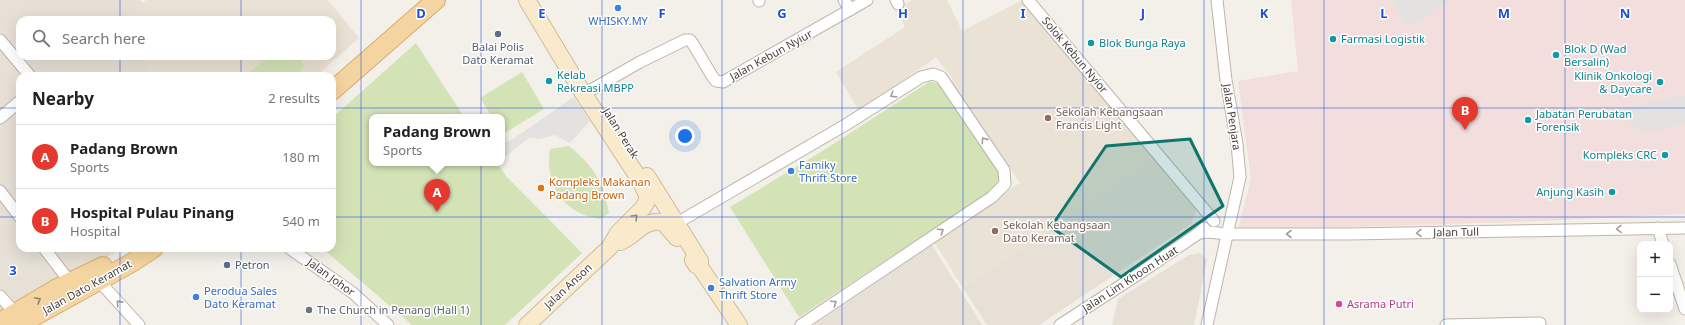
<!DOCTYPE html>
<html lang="en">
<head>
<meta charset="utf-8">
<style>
	:root { --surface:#fff; --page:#f6f6f6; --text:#222; --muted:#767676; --line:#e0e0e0; --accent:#e5382e }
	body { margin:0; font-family:"Noto Sans",sans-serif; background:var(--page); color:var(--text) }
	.controls { position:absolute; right:12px; bottom:12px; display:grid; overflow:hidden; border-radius:8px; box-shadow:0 4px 16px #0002 }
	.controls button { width:36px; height:36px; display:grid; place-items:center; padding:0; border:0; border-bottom:1px solid var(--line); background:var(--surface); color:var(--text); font:20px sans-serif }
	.you { position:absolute; left:685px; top:136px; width:14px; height:14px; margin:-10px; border:3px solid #fff; border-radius:50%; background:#1a73e8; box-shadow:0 0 0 6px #1a73e833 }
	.badge { display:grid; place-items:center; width:26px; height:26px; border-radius:50%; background:var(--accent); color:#fff; font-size:13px; font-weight:700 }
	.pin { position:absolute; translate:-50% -33px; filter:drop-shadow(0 1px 2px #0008) }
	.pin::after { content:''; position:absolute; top:21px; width:14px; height:12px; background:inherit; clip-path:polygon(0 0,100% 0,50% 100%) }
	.popup { position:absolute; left:369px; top:114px; width:136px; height:52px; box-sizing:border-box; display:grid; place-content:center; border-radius:8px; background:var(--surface); filter:drop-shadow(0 1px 3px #0005); font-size:13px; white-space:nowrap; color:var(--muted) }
	.popup b { font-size:15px; color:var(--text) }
	.popup::after { content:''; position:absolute; left:50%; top:100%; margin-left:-8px; border:8px solid transparent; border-top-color:var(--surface) }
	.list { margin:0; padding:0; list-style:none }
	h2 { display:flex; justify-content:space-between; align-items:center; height:52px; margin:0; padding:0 16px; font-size:17px }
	h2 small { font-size:13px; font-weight:400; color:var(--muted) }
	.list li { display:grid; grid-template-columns:26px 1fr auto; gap:12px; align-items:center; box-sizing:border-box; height:64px; padding:0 16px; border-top:1px solid var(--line) }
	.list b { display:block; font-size:15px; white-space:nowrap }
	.list p { margin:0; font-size:13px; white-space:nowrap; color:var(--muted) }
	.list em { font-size:13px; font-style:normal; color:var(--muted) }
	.icon { flex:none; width:22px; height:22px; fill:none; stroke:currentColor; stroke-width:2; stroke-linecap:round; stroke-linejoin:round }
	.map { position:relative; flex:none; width:1685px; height:325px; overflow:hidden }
	.search { position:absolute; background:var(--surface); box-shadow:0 4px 16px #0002; left:16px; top:16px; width:320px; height:44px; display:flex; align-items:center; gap:10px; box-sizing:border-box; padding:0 14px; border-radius:12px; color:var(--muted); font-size:15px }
	.panel { position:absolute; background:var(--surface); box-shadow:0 4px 16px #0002; left:16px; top:72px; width:320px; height:180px; border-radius:12px }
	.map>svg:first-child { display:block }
</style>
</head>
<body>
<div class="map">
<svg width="1685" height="325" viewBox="0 0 1685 325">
	<rect width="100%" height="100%" fill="#f3efe9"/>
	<g fill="#e6e0d7">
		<path d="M0 0H140L143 3 125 20H20V56H140L158 76H20V248H124L0 313Z"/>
		<path d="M1153 158 1196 210 1191 224 1039 325H987L963 288Z"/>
		<path d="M932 245 982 325H814Z"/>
		<path d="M1200 253 1207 260 1194 325H1112L1118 299 1189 255Z"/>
	</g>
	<g fill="#eae2d4">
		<path d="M146 0H328L359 38 316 76H158L140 56H332V20H125Z"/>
		<path d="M912 0H947L962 31 1023 0 1043 23 1153 158 963 288 933 240 1020 183 952 85V78L936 57 859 111 836 72 905 27 897 8Z"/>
	</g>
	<path fill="#f2dedd" d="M1291 0H1685V214L1518 222 1238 230 1251 178 1238 81 1298 71Z"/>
	<g fill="#d3e3b6">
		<path d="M416 43 464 117H372V163H497L506 176 582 253 505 325H412L322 248H332V118Z"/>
		<path d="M267 56H297L305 66 295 76H246Z"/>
		<path d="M522 72 544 109 503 134 502 117H492L480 98Z"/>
		<path d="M929 82H934L939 84 999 170C1000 179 998 183 993 190L799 317 730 207 824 150Z"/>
		<path d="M569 146C595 168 602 180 609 213L601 219C564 215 544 184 550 149Z"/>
	</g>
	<g fill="#e4e2e0">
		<path d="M1392 0H1450L1416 24H1405Z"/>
		<path d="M1685 95V124L1656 131 1641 130 1636 128 1622 117 1621 109Z"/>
		<path d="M574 97 590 121 570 143 555 135 539 139 529 138 502 159V136L505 142 510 141Z"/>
	</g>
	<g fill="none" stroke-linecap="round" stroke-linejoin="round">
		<defs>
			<g id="minor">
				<path d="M759 0V1"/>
				<path d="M844 0 850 10"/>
				<path d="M896 0 898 4"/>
				<path d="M1028 0 1214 221"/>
				<path d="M0 40 30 76"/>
				<path d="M584 94 640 62 685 40H690L693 44 712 76 716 81 723 82 867 0"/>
				<path d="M0 118 20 101"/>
				<path d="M0 191 20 217"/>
				<path d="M677 223 847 124 921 77 933 74 941 77 1004 170 1005 184 992 197 801 325"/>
				<path d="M1658 228 1663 244"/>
				<path d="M1199 233 1209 232 1226 234H1349L1685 228"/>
				<path d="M44 248 70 282"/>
				<path d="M289 248 353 293 388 325"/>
				<path d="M1670 264 1685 309"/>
				<path d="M99 281 139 325"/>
				<path d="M0 296 15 313"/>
				<path d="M1060 325 1137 275 1199 233 1204 228"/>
				<path d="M1207 325 1240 177 1237 144 1226 80 1217 0"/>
				<path d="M1446 325 1540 323"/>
			</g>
			<g id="secondary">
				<path d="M647 176 700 261V267"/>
				<path d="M620 242C637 235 642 219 663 222L677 238"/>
				<path d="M693 260 696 265 700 267 739 325"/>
				<path d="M527 325 610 247 618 233 643 208 647 201V195L640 180 583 93 527 0"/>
			</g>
			<g id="primary">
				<path d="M332 91 436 0"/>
				<path d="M0 322 57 288 103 266"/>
				<path d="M19 325 133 262 154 248"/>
			</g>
		</defs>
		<use href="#minor" stroke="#bdb5ac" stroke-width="13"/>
		<use href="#secondary" stroke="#cebc9d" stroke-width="18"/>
		<use href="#primary" stroke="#d8af71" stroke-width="20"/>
		<use href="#minor" stroke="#fff" stroke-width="11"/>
		<use href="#secondary" stroke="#f9eacc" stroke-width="16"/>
		<use href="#primary" stroke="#f4d4a0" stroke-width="18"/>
	</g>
	<defs><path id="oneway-chevron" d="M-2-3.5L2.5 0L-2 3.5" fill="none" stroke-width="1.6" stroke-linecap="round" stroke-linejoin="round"/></defs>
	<g stroke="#a29f9c">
		<use href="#oneway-chevron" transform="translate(893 95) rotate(148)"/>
		<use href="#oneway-chevron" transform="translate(984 140) rotate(-125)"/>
		<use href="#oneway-chevron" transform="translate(1619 229) rotate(179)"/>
		<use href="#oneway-chevron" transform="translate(941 231) rotate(-34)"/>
		<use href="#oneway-chevron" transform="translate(1419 233) rotate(179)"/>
		<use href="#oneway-chevron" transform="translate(1289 234) rotate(-180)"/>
		<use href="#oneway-chevron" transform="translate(119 303) rotate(-132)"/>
		<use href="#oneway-chevron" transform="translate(834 303) rotate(-34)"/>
	</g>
	<use stroke="#968c7b" href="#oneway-chevron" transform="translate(635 217) rotate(-45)"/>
	<use stroke="#948267" href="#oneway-chevron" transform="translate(38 300) rotate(-30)"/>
	<path fill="#0f766e" fill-opacity="0.2" stroke="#0f766e" stroke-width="3" stroke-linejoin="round" d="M1190 139 1223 206 1121 277 1051 227 1106 146Z"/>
	<path fill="none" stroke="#1d4ed8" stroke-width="1" stroke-opacity="0.55" d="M120 0V20M241 0V20M361 0V325M481 0V325M602 0V325M722 0V325M842 0V325M963 0V325M1083 0V325M1204 0V325M1324 0V325M1444 0V325M1565 0V325M120 56V76M241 56V76M0 108H20M332 108H1685M0 217H20M332 217H1685M120 248V325M241 248V325"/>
	<g fill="#3f7fe0" stroke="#fff" stroke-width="1.5">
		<circle cx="618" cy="8" r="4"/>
		<circle cx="791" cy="171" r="4"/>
		<circle cx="711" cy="288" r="4"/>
		<circle cx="196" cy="297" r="4"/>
	</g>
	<g fill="#5c6f8a" stroke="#fff" stroke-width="1.5">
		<circle cx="498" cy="34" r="4"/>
		<circle cx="227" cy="265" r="4"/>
	</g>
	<g fill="#0f9aa8" stroke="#fff" stroke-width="1.5">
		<circle cx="1333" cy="39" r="4"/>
		<circle cx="1091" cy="43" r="4"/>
		<circle cx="1556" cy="55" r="4"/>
		<circle cx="549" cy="81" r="4"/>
		<circle cx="1660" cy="82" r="4"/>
		<circle cx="1528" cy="120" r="4"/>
		<circle cx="1665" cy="155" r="4"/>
		<circle cx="1612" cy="192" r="4"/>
	</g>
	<g fill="#8d6e63" stroke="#fff" stroke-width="1.5">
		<circle cx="1048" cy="118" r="4"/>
		<circle cx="995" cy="231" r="4"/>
	</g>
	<circle fill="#e8710a" stroke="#fff" stroke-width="1.5" cx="541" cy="188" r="4"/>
	<circle fill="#d1479c" stroke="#fff" stroke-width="1.5" cx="1339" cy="304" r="4"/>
	<circle fill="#6b7280" stroke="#fff" stroke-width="1.5" cx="309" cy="310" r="4"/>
	<g text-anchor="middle" stroke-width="3" stroke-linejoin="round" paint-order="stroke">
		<g font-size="11" fill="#366cbe" stroke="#fff" text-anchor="start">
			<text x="618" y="25" text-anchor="middle">WHISKY.MY</text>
			<text x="799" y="169">Famiky<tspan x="799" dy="13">Thrift Store</tspan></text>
			<text x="719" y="286">Salvation Army<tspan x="719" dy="13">Thrift Store</tspan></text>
			<text x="204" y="295">Perodua Sales<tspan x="204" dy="13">Dato Keramat</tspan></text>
		</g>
		<g font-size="11" fill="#0d838f" stroke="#fff" text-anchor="start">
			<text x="1341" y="43">Farmasi Logistik</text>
			<text x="1099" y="47">Blok Bunga Raya</text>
			<text x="1564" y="53">Blok D (Wad<tspan x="1564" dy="13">Bersalin)</tspan></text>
			<text x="557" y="79">Kelab<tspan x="557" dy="13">Rekreasi MBPP</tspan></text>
			<text x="1652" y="80" text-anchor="end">Klinik Onkologi<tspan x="1652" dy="13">&amp; Daycare</tspan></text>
			<text x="1536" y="118">Jabatan Perubatan<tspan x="1536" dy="13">Forensik</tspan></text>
			<text x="1657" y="159" text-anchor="end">Kompleks CRC</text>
			<text x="1604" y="196" text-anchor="end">Anjung Kasih</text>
		</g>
		<g font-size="11" fill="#4e5e75" stroke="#fff">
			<text x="498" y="51">Balai Polis<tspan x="498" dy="13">Dato Keramat</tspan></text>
			<text x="235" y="269" text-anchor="start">Petron</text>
		</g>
		<g font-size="11" fill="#453f38" stroke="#fff">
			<text transform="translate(771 55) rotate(-29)" y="4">Jalan Kebun Nyiur</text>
			<text transform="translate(1075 55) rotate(50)" y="4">Solok Kebun Nyior</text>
			<text transform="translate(1232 117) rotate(81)" y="4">Jalan Penjara</text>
			<text transform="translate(621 133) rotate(58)" y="4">Jalan Perak</text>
			<text transform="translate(1456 232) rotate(-1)" y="4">Jalan Tull</text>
			<text transform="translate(331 277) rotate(36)" y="4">Jalan Johor</text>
			<text transform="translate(1130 279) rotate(-33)" y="4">Jalan Lim Khoon Huat</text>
			<text transform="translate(568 286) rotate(-43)" y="4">Jalan Anson</text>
			<text transform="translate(87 287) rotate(-29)" y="4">Jalan Dato Keramat</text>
		</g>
		<g font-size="11" fill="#785e54" stroke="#fff" text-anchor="start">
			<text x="1056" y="116">Sekolah Kebangsaan<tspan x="1056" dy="13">Francis Light</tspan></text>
			<text x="1003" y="229">Sekolah Kebangsaan<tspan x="1003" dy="13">Dato Keramat</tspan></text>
		</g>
		<g font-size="11" fill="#c56008" stroke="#fff" text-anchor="start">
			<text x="549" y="186">Kompleks Makanan<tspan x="549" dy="13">Padang Brown</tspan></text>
		</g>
		<g font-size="11" fill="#b23c85" stroke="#fff" text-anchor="start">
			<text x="1347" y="308">Asrama Putri</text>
		</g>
		<g font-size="11" fill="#5b616d" stroke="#fff" text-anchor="start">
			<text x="317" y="314">The Church in Penang (Hall 1)</text>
		</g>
	</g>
	<g font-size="13" text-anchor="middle" font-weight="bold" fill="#1d4ed8" stroke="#fff" stroke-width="3" stroke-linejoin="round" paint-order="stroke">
		<text x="421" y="18">D</text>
		<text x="542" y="18">E</text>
		<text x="662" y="18">F</text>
		<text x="782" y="18">G</text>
		<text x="903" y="18">H</text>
		<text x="1023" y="18">I</text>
		<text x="1143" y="18">J</text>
		<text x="1264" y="18">K</text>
		<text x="1384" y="18">L</text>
		<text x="1504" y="18">M</text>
		<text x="1625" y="18">N</text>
		<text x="13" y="275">3</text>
	</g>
</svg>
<div class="controls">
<button>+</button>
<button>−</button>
</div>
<div class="you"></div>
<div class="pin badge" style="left:437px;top:212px">A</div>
<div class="popup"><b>Padang Brown</b>Sports</div>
<div class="pin badge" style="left:1465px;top:130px">B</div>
<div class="search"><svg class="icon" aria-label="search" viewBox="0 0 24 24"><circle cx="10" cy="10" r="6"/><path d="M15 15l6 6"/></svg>Search here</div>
<section class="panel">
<h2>Nearby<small>2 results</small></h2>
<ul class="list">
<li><span class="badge">A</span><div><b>Padang Brown</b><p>Sports</p></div><em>180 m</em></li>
<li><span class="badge">B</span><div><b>Hospital Pulau Pinang</b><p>Hospital</p></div><em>540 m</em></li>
</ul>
</section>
</div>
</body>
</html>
